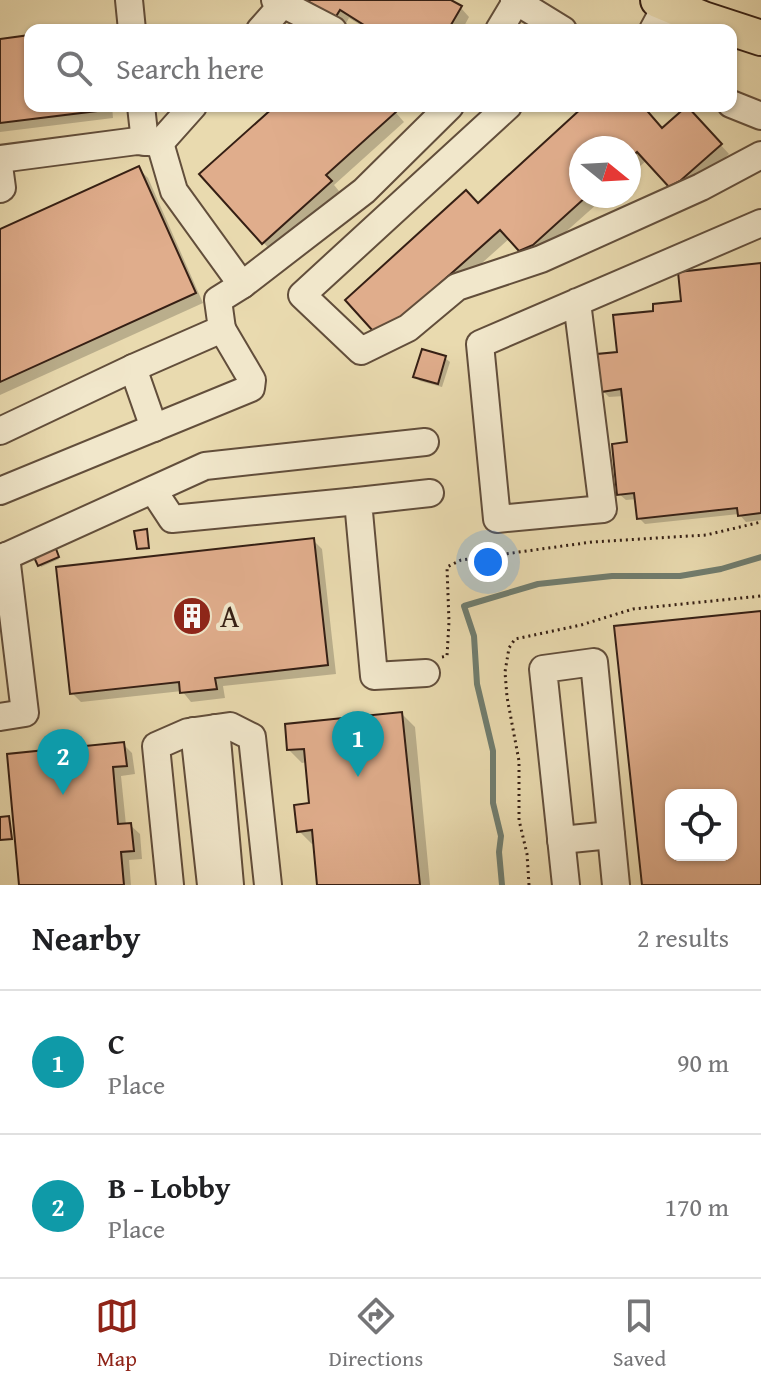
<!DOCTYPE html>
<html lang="en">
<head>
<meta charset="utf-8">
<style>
	:root { --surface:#fff; --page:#f6f6f6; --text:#202124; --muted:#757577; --line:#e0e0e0; --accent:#8f2418 }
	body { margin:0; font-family:"Gentium Book Plus",serif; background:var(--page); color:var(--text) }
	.controls { position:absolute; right:24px; bottom:24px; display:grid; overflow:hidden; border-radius:16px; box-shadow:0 2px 6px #0004 }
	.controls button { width:72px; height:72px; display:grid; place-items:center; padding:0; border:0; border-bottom:2px solid var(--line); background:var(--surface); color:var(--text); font:40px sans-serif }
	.compass { position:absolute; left:569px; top:136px; width:72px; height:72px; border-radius:50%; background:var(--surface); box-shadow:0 2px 6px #0004; rotate:108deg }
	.you { position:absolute; left:488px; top:562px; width:28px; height:28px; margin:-20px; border:6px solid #fff; border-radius:50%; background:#1a73e8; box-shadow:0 0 0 12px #1a73e833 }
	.badge { display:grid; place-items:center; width:52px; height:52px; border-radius:50%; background:var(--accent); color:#fff; font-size:26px; font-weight:700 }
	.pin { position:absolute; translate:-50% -66px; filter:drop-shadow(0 2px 4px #0008) }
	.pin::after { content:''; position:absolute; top:42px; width:28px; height:24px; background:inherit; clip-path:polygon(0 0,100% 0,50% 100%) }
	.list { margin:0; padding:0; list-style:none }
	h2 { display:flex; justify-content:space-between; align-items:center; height:104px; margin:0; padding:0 32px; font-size:34px }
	h2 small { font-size:26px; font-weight:400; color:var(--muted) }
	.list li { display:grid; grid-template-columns:52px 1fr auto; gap:24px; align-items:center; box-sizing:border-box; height:144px; padding:0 32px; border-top:2px solid var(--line) }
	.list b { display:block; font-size:30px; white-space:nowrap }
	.list p { margin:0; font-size:26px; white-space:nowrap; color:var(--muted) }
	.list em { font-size:26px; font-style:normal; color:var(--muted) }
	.icon { flex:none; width:44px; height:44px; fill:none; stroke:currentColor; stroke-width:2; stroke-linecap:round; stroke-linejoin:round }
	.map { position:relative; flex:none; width:761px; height:885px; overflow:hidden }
	.search { position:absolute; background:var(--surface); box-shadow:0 2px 6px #0004; left:24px; right:24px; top:24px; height:88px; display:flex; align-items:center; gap:20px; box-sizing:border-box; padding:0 28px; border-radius:16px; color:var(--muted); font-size:30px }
	.sheet { height:392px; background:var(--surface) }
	nav { display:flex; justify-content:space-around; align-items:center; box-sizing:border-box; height:112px; border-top:2px solid var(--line); background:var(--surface); font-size:22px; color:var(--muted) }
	nav a { display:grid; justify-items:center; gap:4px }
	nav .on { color:var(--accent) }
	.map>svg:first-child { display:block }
</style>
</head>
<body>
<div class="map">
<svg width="761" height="885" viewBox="0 0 761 885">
	<rect width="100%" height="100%" fill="#e9daaf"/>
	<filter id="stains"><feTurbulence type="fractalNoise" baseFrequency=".0025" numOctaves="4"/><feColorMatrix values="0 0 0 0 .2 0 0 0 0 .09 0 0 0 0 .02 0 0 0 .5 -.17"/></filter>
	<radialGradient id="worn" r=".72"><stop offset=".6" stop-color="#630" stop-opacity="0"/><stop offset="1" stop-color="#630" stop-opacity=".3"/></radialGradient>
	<g fill="#0003">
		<path d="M304 0H447L461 8 469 17 462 30H369L349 18 345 25Z"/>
		<path d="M30 37V106H112L113 118 0 132V41Z"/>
		<path d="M278 106H390L404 122 334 185 339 191 272 252 202 174Z"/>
		<path d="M587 106H641L663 130 696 118 729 154 690 190 680 195 647 160 629 176V148H581V196H606L542 253 529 259 510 238 408 329 384 339 478 205Z"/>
		<path d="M139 169 148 178 203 303 0 395V231Z"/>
		<path d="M761 265V520L746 522 739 514 645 524 639 518 637 499 626 500 619 494 629 444 624 396 609 397 603 391 619 354 656 313 683 303Z"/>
		<path d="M445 358 450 362 442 387 420 381 415 377Z"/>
		<path d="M313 540 322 549 336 674 223 686 225 698 191 702 182 691 81 702 72 693Z"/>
		<path d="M56 550 59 559 41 567 40 565Z"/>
		<path d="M402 714 415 727 430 885H319L315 844H312L299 831 311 805 307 762 302 763 289 750Z"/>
		<path d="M123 744 132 753 135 774 121 776 126 825H130L140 834 142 859 129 860 131 885H21Z"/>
	</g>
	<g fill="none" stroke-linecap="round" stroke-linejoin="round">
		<path stroke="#707d6f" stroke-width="6" d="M502 885 499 852 501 836 493 803V751L477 684 474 636 464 606 538 584 612 576H680L721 569 761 557"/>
	</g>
	<g fill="#e0ad8c" stroke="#351f14" stroke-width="2" fill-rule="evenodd">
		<path d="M306 0H451L462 6 448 30H372L340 10 335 18Z"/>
		<path d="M30 35V106H105V110L0 123V39Z"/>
		<path d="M275 106H391L396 112 326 175 332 181 262 244 199 174Z"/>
		<path d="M584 106H643L662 128 687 106 722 144 680 181 669 187 637 152 629 159V148H581V196H587L533 245 519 251 500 230 399 320 373 331 345 300 466 190 478 203Z"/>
		<path d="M139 166 196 293 0 382V229Z"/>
		<path d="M761 263V513L738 516 737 508 637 519 634 493 617 495 612 444 627 442 621 389 601 392 597 354 617 352 613 315 653 311V304L681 301 678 272Z"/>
		<path d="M422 349 446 356 438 384 413 377Z"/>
		<path d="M147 529 149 548 137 549 134 531Z"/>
		<path d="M314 538 328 665 215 678 217 689 180 693 179 682 70 694 56 567Z"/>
		<path d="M55 546 59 557 38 566 33 555Z"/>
		<path d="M761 611V885H642L614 626ZM671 795H731V855H671Z"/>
		<path d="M402 712 420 885H317L312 830 297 832 294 805 309 803 304 749 287 750 285 724Z"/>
		<path d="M124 742 127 766 113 767 118 824 131 823 134 851 121 852 124 885H19L7 754Z"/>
		<path d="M9 816 12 839 0 840V817Z"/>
	</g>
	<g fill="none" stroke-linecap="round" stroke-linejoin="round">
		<defs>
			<g id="minor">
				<path d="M129 0 132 30"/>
				<path d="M275 0 333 30"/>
				<path d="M514 0 563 30"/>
				<path d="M260 30 283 4"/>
				<path d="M499 30 517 0"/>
				<path d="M653 30 667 4"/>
				<path d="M731 104 761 116"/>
				<path d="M141 106 145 142"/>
				<path d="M508 106 302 295 361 351 408 328 457 287 541 259 701 187 761 155"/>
				<path d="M160 143 193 106"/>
				<path d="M0 159 137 141 160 143 174 191 242 285 364 191 450 106"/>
				<path d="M0 173 2 188 0 189"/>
				<path d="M577 302 603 509 497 519 480 344 761 223"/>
				<path d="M133 368 154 428"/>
				<path d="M0 431 133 368 222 329 218 300 242 285"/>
				<path d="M153 490 172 519 358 501"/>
				<path d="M0 491 251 388 252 380 222 329"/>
				<path d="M0 559 205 466 425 442"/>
				<path d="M426 673 374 676 358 501 430 493"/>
				<path d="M0 717 25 713 6 556"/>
				<path d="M216 728 230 885"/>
				<path d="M194 731 211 885"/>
				<path d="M561 840 611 835"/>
				<path d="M170 885 156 746 188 732 230 726 252 737 268 885"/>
				<path d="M566 885 543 669 594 662 616 885"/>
			</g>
			<path id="major" d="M658 0 703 19 761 38"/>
		</defs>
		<use href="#minor" stroke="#624e3b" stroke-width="30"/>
		<use href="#major" stroke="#351f14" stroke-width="38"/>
		<g stroke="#351f14" stroke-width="3" stroke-dasharray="2 4" stroke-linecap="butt">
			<path d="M442 657 447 656 449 622 447 567 461 560 592 542 706 535 761 522"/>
			<path d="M529 885 527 854 519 820V761L507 697 505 672 509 648 515 639 581 625 633 609 761 596"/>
		</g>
		<use href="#minor" stroke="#f1e7cb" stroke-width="26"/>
		<use href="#major" stroke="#e9daaf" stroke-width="34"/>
	</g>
	<defs>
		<symbol id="building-disc" viewBox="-11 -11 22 22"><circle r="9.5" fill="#8f2418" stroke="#f1e7cb"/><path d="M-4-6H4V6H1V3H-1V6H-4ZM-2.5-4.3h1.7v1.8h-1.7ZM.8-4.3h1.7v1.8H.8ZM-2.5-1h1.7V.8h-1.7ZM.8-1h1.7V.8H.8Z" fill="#fff"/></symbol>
	</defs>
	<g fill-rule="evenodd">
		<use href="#building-disc" x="170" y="594" width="44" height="44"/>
	</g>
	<g text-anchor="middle" stroke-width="8" stroke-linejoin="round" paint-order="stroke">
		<g font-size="32" fill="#351f14" stroke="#f1e7cb" text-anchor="start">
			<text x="220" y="627">A</text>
		</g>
	</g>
	<rect width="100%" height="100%" filter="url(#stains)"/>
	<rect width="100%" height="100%" fill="url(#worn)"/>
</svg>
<div class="controls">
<button><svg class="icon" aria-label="locate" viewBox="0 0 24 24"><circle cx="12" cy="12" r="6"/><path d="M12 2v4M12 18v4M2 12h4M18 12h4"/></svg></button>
</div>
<svg class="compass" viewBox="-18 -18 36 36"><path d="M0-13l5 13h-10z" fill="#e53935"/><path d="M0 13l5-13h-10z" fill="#757577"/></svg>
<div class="you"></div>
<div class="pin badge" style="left:358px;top:777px;background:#0f9aa8">1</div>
<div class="pin badge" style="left:63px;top:795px;background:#0f9aa8">2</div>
<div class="search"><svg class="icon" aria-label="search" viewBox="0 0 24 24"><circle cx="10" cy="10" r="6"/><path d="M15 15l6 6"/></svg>Search here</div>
</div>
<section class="sheet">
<h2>Nearby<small>2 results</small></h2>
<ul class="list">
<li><span class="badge" style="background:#0f9aa8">1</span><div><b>C</b><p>Place</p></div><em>90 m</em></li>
<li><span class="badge" style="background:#0f9aa8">2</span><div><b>B - Lobby</b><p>Place</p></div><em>170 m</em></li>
</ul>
</section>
<nav>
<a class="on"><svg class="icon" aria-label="map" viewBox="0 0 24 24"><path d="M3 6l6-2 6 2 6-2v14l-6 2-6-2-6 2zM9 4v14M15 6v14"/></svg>Map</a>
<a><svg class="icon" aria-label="directions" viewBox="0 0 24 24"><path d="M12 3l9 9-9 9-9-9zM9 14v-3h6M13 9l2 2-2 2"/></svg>Directions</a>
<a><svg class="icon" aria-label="saved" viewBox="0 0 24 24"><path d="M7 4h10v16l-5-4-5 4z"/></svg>Saved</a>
</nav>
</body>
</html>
